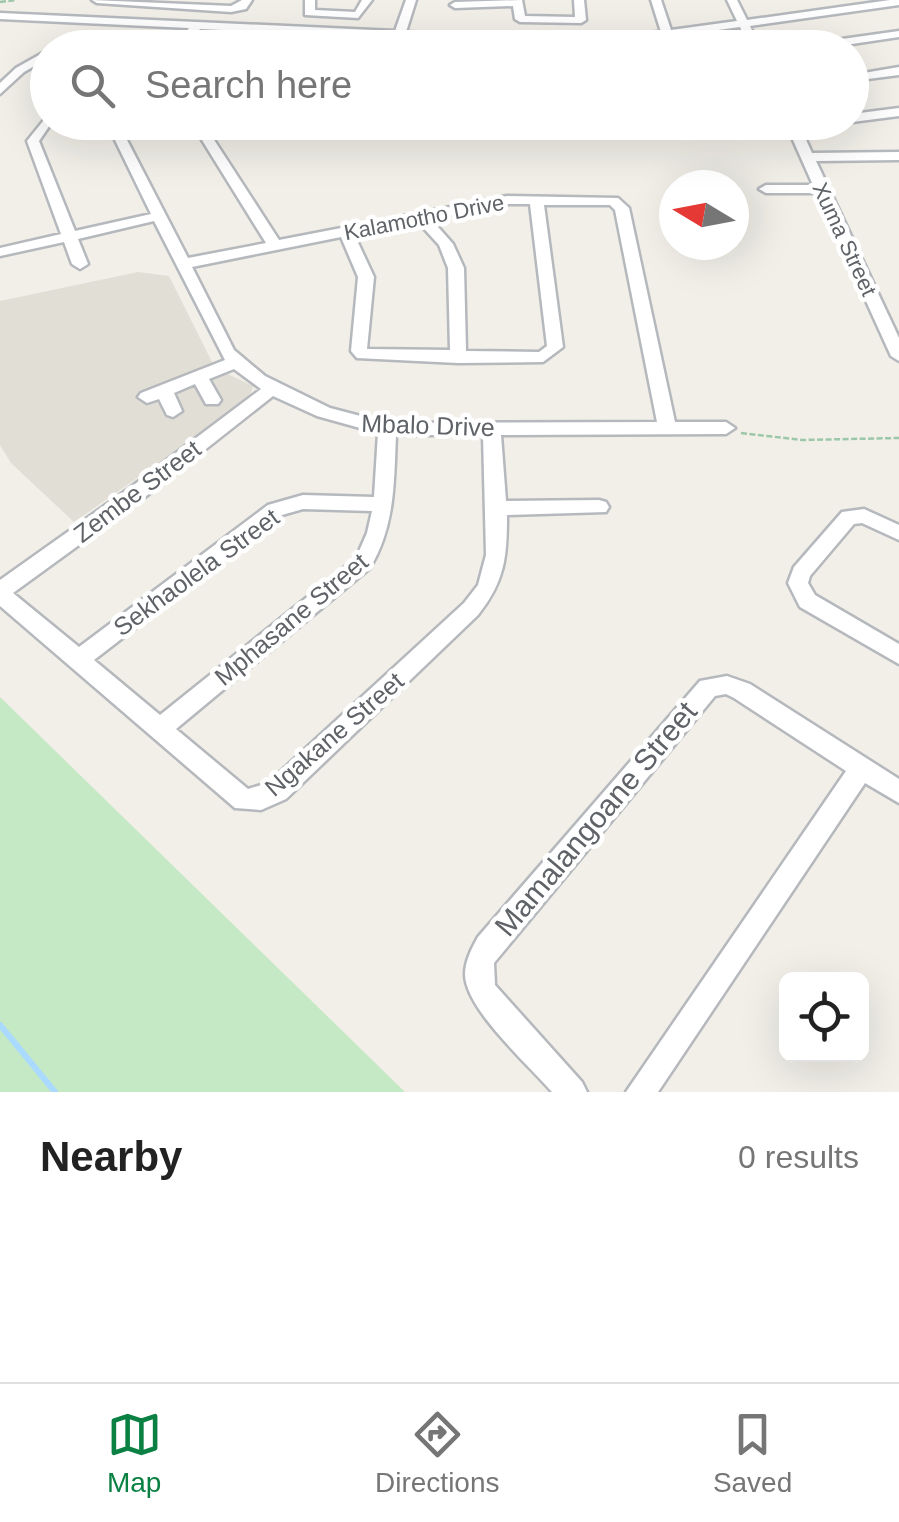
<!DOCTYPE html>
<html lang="en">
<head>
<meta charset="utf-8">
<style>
	:root { --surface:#fff; --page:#f6f6f6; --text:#222; --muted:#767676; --line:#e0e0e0; --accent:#0b8043 }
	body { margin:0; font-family:Helvetica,sans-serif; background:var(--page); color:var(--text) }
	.controls { position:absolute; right:30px; bottom:30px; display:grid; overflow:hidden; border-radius:15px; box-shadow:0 10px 40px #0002 }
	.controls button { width:90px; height:90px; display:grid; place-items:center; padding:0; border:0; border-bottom:2px solid var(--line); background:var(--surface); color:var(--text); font:50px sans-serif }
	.compass { position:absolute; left:659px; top:170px; width:90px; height:90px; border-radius:50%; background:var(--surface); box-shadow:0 10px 40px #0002; rotate:280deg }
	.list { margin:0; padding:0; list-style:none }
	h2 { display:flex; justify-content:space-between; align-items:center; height:130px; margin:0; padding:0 40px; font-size:42px }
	h2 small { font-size:32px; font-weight:400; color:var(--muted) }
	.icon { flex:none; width:55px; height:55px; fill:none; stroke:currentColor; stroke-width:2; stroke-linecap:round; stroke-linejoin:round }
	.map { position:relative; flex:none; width:899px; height:1092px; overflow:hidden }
	.search { position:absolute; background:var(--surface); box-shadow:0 10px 40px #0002; left:30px; right:30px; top:30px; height:110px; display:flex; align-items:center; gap:25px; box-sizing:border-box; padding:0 35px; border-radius:55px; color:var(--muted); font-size:38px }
	.sheet { height:290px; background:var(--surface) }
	nav { display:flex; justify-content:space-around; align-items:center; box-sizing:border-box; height:140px; border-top:2px solid var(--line); background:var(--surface); font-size:28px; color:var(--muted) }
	nav a { display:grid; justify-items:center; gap:5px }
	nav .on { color:var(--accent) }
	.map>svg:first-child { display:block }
</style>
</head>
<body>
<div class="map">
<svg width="899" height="1092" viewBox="0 0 899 1092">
	<rect width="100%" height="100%" fill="#f1efe8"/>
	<path fill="#e1ded6" d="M138 272 169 276 215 368 253 386 249 400 74 522 11 463 0 445V301Z"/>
	<path fill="#c5e8c5" d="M0 697 405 1092H0Z"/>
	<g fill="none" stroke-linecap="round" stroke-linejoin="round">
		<path stroke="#aadaff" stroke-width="6" d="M0 1025 55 1092"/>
		<defs>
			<g id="minor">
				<path d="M92 0 231 6 242 0H252L246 9 231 12 97 3Z"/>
				<path d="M305 0H315V10L355 12 362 0H372L358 18 305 15Z"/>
				<path d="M406 0H416L406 32 531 38 661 32 651 0H661L671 30 737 21 727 0H737L747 20 890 0H899V5L750 26 760 48H749L740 27 645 40 531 44 200 29 185 48H174L189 28 0 19V13L395 31Z"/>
				<path d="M522 0 525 16 575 17 574 0H584L586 20 581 23 520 22 515 19 513 6 455 8 450 5 455 2Z"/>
				<path d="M899 31V37L825 48 835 40Z"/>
				<path d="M73 39 112 48H51Z"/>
				<path d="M48 50V58L24 72 0 94V83L16 68Z"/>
				<path d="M899 67V75L852 81V75Z"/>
				<path d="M899 108V116L852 122V114Z"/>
				<path d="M48 115V122H52L39 141 75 231 151 214 115 140 118 122H130L127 140 188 258 266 243 197 132V122H209V132L279 240 507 196 618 198 629 208 675 422H726L735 428 726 434 501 435 506 501 599 500 606 502 609 507 606 512 507 515C507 557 505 581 478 615L286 799 261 810 235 808 0 606V580L131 487 261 389 234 369 209 379 221 400 218 404H206L195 384 174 393 182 411 173 417 167 415 159 399 147 403 138 397 141 393 225 360 154 221 78 239 88 264 80 269 72 264 64 242 0 256V248L61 234 27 141ZM507 204H530L547 346 539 352 466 351 464 268 453 244 431 219ZM544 205H610L615 210 657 422 387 423 330 408 265 376 234 350 192 267 341 237 358 277 351 351 357 358 458 363 543 362 563 347ZM418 222 439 245 448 268 450 350 367 349 374 277 354 234ZM273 396 317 416 378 433 374 497 303 495 268 505 79 647 13 593 145 497ZM396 435H483L486 555 478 585 464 603 268 783 248 789 176 729 370 568C395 526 394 483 396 435ZM303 509 372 511 367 533 356 558 160 715 94 660 282 515Z"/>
				<path d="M785 122H798L812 153 899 152V160L816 161 899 338V361L891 356 817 193H766L759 189 766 185H813Z"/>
				<path d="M864 509 899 525V540L862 523 854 524 810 576 808 583 815 595 899 644V664L800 607 788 583 794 567 842 512Z"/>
				<path d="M727 676 750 684 899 779V803L865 783 658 1092H626L846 771 734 698 726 694 715 696 494 963 495 985 582 1082 587 1092H552C529 1065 465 1009 465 974 465 961 472 948 478 937L700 681Z"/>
			</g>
		</defs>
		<use href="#minor" stroke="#b5b8bc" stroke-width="5"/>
		<g stroke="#9cc7a9" stroke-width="2.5" stroke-dasharray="6 2.5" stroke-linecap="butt">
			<path d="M0 2 17 0"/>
			<path d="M741 433 802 440 899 438"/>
		</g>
		<use href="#minor" fill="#fff" fill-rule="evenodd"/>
	</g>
	<g text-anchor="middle" stroke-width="9" stroke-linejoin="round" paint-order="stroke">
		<g font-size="22" fill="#5f6368" stroke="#fff">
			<text transform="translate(424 217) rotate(-11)" y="8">Kalamotho Drive</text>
			<text transform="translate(845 239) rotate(65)" y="8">Xuma Street</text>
		</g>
		<g font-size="25" fill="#5f6368" stroke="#fff">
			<text transform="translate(428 425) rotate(2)" y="9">Mbalo Drive</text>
			<text transform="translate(137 491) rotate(-37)" y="9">Zembe Street</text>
			<text transform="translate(196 572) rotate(-36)" y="9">Sekhaolela Street</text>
			<text transform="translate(291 619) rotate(-40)" y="9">Mphasane Street</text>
			<text transform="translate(334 734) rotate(-41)" y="9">Ngakane Street</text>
		</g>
		<g font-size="30" fill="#5f6368" stroke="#fff">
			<text transform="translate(596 819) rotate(-50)" y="10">Mamalangoane Street</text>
		</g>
	</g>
</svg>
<div class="controls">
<button><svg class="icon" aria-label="locate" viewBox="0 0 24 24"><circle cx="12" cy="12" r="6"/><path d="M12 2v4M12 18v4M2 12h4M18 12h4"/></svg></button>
</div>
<svg class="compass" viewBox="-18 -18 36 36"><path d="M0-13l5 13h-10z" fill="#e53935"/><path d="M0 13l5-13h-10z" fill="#767676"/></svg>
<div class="search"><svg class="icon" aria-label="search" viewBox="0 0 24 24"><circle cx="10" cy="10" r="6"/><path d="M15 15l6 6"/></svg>Search here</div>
</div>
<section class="sheet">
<h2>Nearby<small>0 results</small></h2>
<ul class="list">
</ul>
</section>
<nav>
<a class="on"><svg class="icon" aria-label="map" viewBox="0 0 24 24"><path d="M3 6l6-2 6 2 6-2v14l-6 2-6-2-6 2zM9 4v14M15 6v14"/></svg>Map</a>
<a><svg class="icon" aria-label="directions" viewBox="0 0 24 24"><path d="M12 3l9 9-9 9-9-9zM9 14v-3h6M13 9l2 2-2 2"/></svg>Directions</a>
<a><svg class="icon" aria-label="saved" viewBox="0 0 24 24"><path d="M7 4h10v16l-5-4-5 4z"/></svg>Saved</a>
</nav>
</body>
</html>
